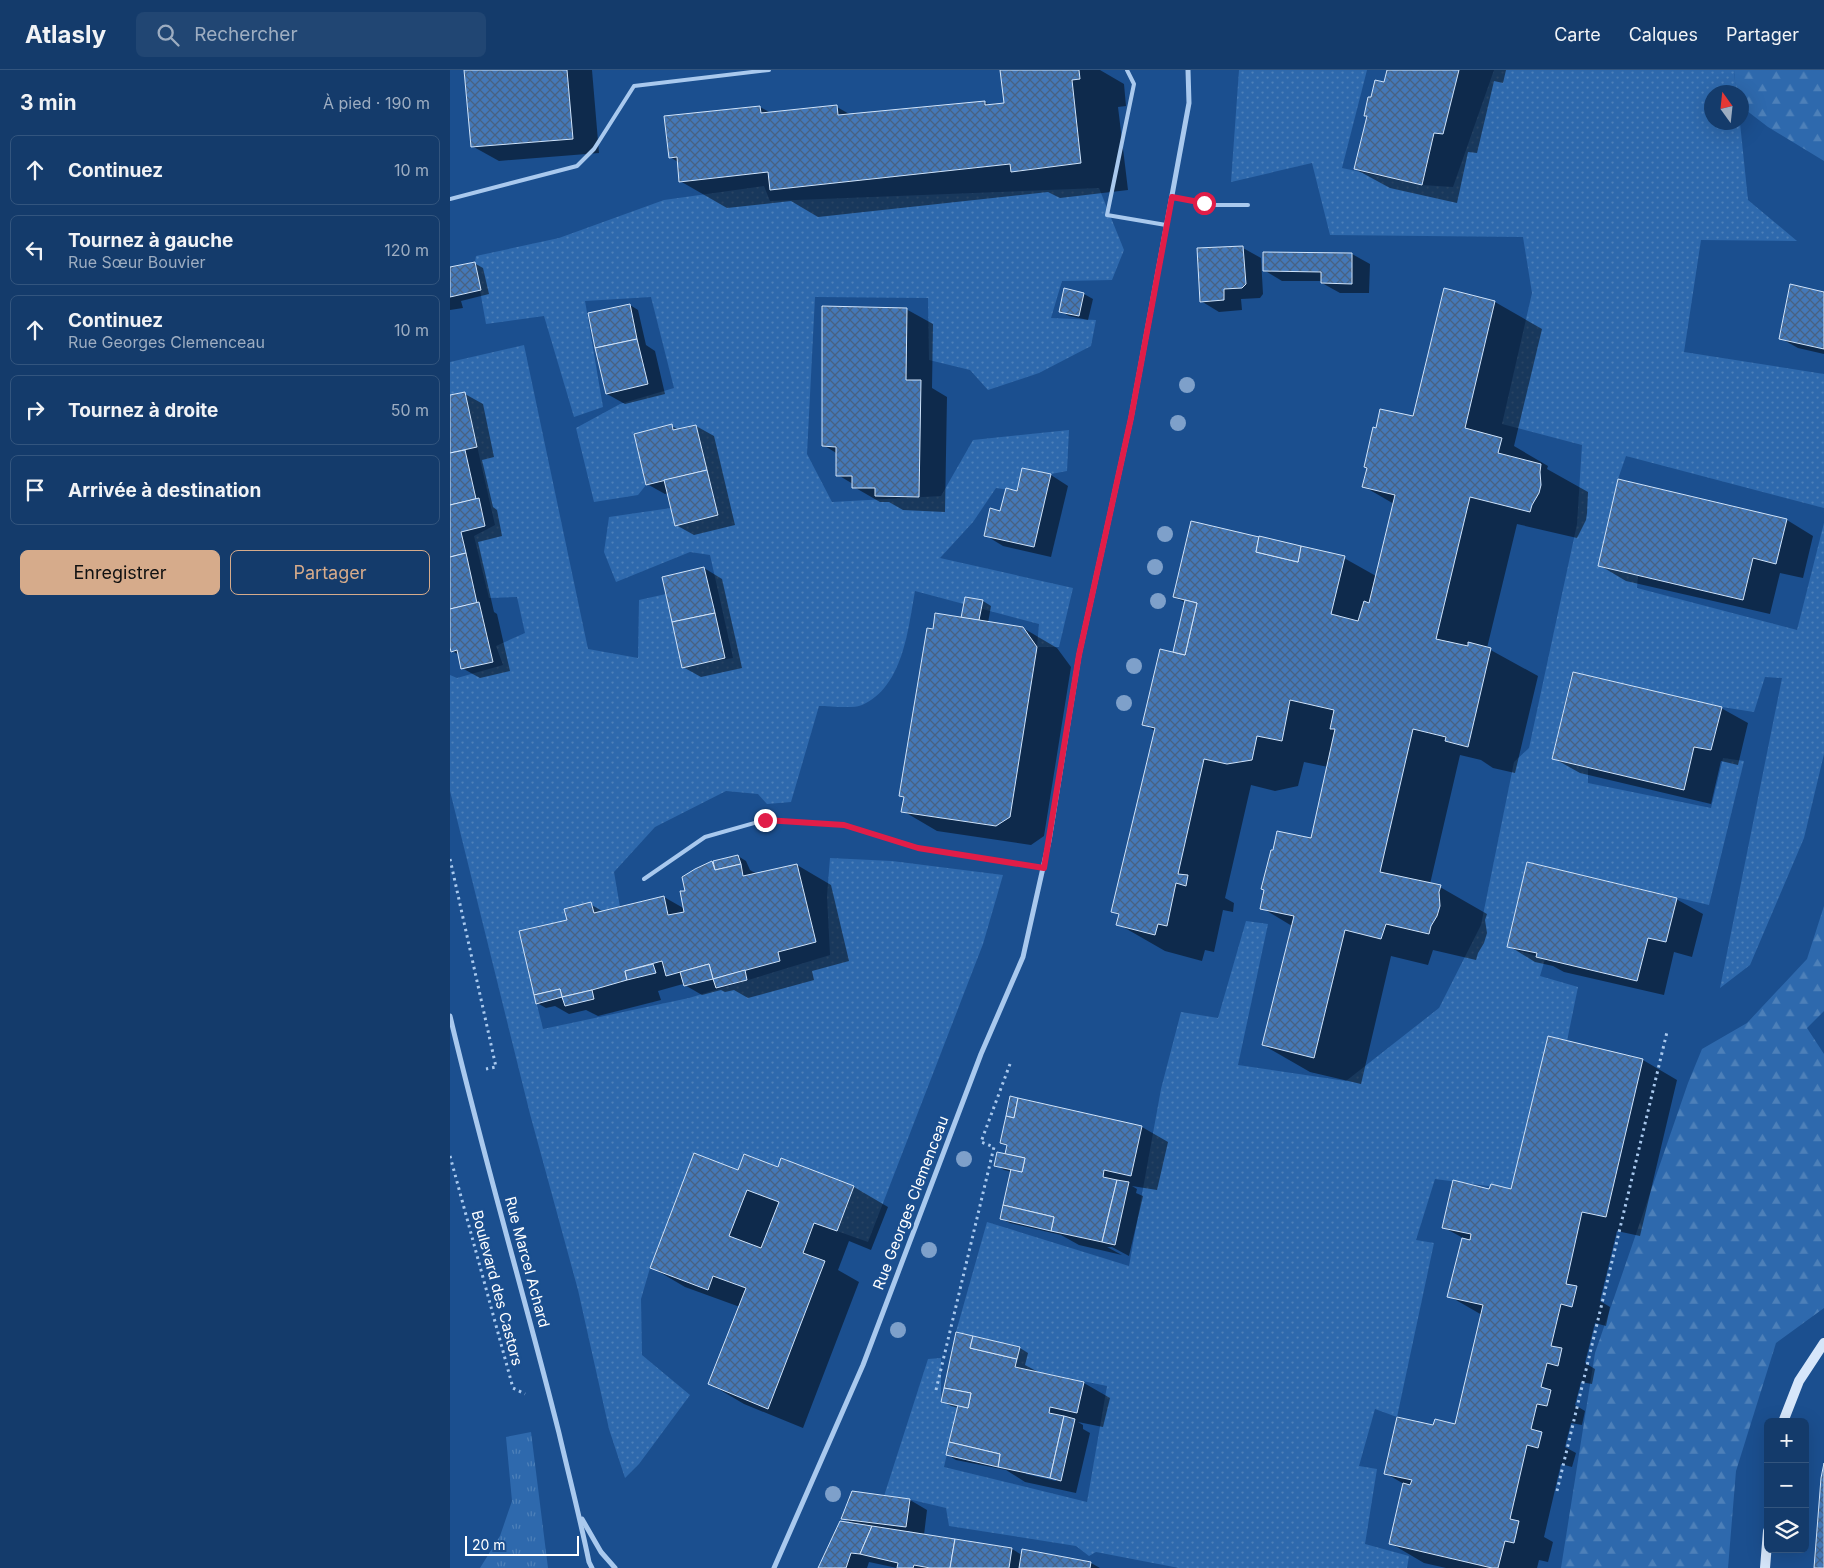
<!DOCTYPE html>
<html lang="fr">
<head>
<meta charset="utf-8">
<style>
	:root { --surface:#143b6b; --page:#214673; --text:#f1f3f6; --muted:#9dadc1; --line:#33557e; --accent:#d6ab8b }
	body { margin:0; font-family:Inter,sans-serif; background:var(--page); color:var(--text) }
	.controls { position:absolute; right:15px; bottom:15px; display:grid; overflow:hidden; border-radius:8px; box-shadow:0 5px 20px #0002 }
	.controls button { width:45px; height:45px; display:grid; place-items:center; padding:0; border:0; border-bottom:1px solid var(--line); background:var(--surface); color:var(--text); font:25px sans-serif }
	.compass { position:absolute; left:1254px; top:15px; width:45px; height:45px; border-radius:50%; background:var(--surface); box-shadow:0 5px 20px #0002; rotate:345deg }
	.scale { position:absolute; left:15px; bottom:12px; width:114px; box-sizing:border-box; padding-left:5px; border:2px solid #fff; border-top:0; font-size:14px; line-height:18px; white-space:nowrap; color:#fff; -webkit-text-stroke:4px #1b4f8f; paint-order:stroke }
	.stop { position:absolute; width:15px; height:15px; margin:-11px; border:4px solid #e11d48; border-radius:50%; background:#fff }
	.stop.end { background:#e11d48; border-color:#fff; box-shadow:0 1px 5px #0008 }
	.list { margin:0; padding:0; list-style:none }
	h2 { display:flex; justify-content:space-between; align-items:center; height:65px; margin:0; padding:0 20px; font-size:21px }
	h2 small { font-size:16px; font-weight:400; color:var(--muted) }
	.list li { display:grid; grid-template-columns:32px 1fr auto; gap:15px; align-items:center; box-sizing:border-box; height:70px; margin:0 10px 10px; padding:0 10px; border:1px solid var(--line); border-radius:8px }
	.list b { display:block; font-size:19px; white-space:nowrap }
	.list p { margin:0; font-size:16px; white-space:nowrap; color:var(--muted) }
	.list em { font-size:16px; font-style:normal; color:var(--muted) }
	.actions { display:flex; gap:10px; padding:15px 20px }
	.actions a { flex:1; padding:11px 0; border:1px solid var(--accent); border-radius:8px; text-align:center; font-size:18px; color:var(--accent) }
	.actions .main { background:var(--accent); color:#111 }
	.icon { flex:none; width:28px; height:28px; fill:none; stroke:currentColor; stroke-width:2; stroke-linecap:round; stroke-linejoin:round }
	.map { position:relative; flex:none; width:1374px; height:1498px; overflow:hidden }
	header { display:flex; align-items:center; gap:30px; box-sizing:border-box; height:70px; padding:0 25px; background:var(--surface); border-bottom:1px solid var(--line) }
	header strong { font-size:24px }
	nav { display:flex; gap:28px; margin-inline-start:auto; font-size:18px }
	.search { width:350px; height:45px; background:var(--page); display:flex; align-items:center; gap:12px; box-sizing:border-box; padding:0 18px; border-radius:8px; color:var(--muted); font-size:19px }
	main { display:flex }
	aside { flex:1; background:var(--surface) }
	.map>svg:first-child { display:block }
</style>
</head>
<body>
<header>
<strong>Atlasly</strong>
<div class="search"><svg class="icon" aria-label="search" viewBox="0 0 24 24"><circle cx="10" cy="10" r="6"/><path d="M15 15l6 6"/></svg>Rechercher</div>
<nav><a>Carte</a><a>Calques</a><a>Partager</a></nav>
</header>
<main>
<aside>
<h2>3 min<small>À pied · 190 m</small></h2>
<ul class="list">
<li><svg class="icon" aria-label="ahead" viewBox="0 0 24 24"><path d="M12 20V5M6 11l6-6 6 6"/></svg><div><b>Continuez</b></div><em>10 m</em></li>
<li><svg class="icon" aria-label="left" viewBox="0 0 24 24"><path d="M17 20v-9H6M10 6l-5 5 5 5"/></svg><div><b>Tournez à gauche</b><p>Rue Sœur Bouvier</p></div><em>120 m</em></li>
<li><svg class="icon" aria-label="ahead" viewBox="0 0 24 24"><path d="M12 20V5M6 11l6-6 6 6"/></svg><div><b>Continuez</b><p>Rue Georges Clemenceau</p></div><em>10 m</em></li>
<li><svg class="icon" aria-label="right" viewBox="0 0 24 24"><path d="M7 20v-9h11M14 6l5 5-5 5"/></svg><div><b>Tournez à droite</b></div><em>50 m</em></li>
<li><svg class="icon" aria-label="arrive" viewBox="0 0 24 24"><path d="M6 21V4h12l-3 4 3 4H6"/></svg><div><b>Arrivée à destination</b></div></li>
</ul>
<div class="actions"><a class="main">Enregistrer</a><a>Partager</a></div>
</aside>
<div class="map">
<svg width="1374" height="1498" viewBox="0 0 1374 1498">
	<defs>
		<pattern id="grass-tufts" width="24" height="20" patternUnits="userSpaceOnUse" patternTransform="scale(1.25)"><rect width="24" height="20" fill="#2e69ad"/><path d="M3 7l-1-3M5 7V3M7 7l1-3M15 17l-1-3M17 17v-4M19 17l1-3" fill="none" stroke="#4d80b9"/></pattern>
		<pattern id="forest-firs" width="22" height="20" patternUnits="userSpaceOnUse" patternTransform="scale(1.25)"><rect width="22" height="20" fill="#2e69ad"/><path d="M5 1l3.5 6h-7zM16 11l3.5 6h-7z" fill="#4d80b9"/></pattern>
		<pattern id="garden-dots" width="8" height="8" patternUnits="userSpaceOnUse" patternTransform="scale(1.25)"><rect width="8" height="8" fill="#2e69ad"/><path d="M2 2h.1M6 6h.1" fill="none" stroke="#4d80b9" stroke-width="1.8" stroke-linecap="round"/></pattern>
		<pattern id="building-cross-hatch" width="8" height="8" patternUnits="userSpaceOnUse" patternTransform="scale(1.25)"><rect width="8" height="8" fill="#4478b7"/><path d="M0 0l8 8M0 8l8-8" fill="none" stroke="#486282"/></pattern>
	</defs>
	<rect width="100%" height="100%" fill="#1b4f8f"/>
	<path fill="url(#grass-tufts)" d="M81 1362 98 1498H30L50 1466 62 1431 56 1367Z"/>
	<g fill="url(#forest-firs)">
		<path d="M1284 0H1374V91L1318 57 1292 37V22H1286Z"/>
		<path d="M1374 836V941L1357 958 1374 984V1238L1326 1273 1286 1401 1278 1498H1111L1145 1283 1238 1013 1252 979 1297 953 1357 889Z"/>
	</g>
	<g fill="url(#garden-dots)">
		<path d="M789 0H917L892 98 972 115 1003 117 1044 0H1284L1286 22H1262V52L1290 53 1298 130 1347 171 1251 170 1234 282 1374 304V438L1176 386 1168 409 1148 496 1188 505 1187 518 1347 560 1374 453V684L1354 768 1300 895 1270 918 1332 608 1315 607 1304 642 1272 637 1122 602 1102 688 1138 697V713L1261 738 1273 688 1294 691 1259 835 1077 792 1057 877 1095 889 1090 906 1128 917 1117 971 1098 967 1061 1119 985 1109 966 1170 984 1173 947 1347 925 1339 909 1396 927 1399 915 1474 959 1486 957 1498H729L646 1482 639 1486 626 1476 499 1456 496 1438 454 1428 434 1426 478 1289 491 1288V1331L508 1335 494 1397 637 1432 657 1316 565 1297 570 1277 506 1262 537 1152 679 1196 711 1019 731 942 768 948 796 851 818 854 788 995 896 1011 989 938 1031 855 1064 692 1079 678 1127 454 1132 375 1052 354 1082 223 1073 167 880 165 862 93 781 112Z"/>
		<path d="M314 116 320 131 649 118 674 180 662 210 612 211 601 248 646 250 641 276 589 303 538 320 520 300 479 290 478 228 365 227 357 384 382 432 491 426 523 370 619 360 617 401 601 404 572 398 567 421 546 418 523 452 490 488 623 518 609 577H587L589 554 465 521C458 560 453 617 412 635 403 639 379 636 369 636L341 732 317 734 308 724 276 721 205 757 164 802 170 837 69 862 93 959 239 928 380 885 377 826 380 788 442 791 553 805 533 874 418 1172 387 1161 404 1116 332 1089 328 1097 288 1100 244 1084 200 1198 191 1229 192 1285 240 1325 189 1394 175 1408 159 1359 128 1220 80 1044 0 721V605L7 608 53 595 46 576 75 563 67 527 39 528 24 466 45 455 15 323 0 326V292L74 275 138 579 188 588 189 530 216 524 232 597 283 588 260 485 240 482 166 512 154 482 159 447 221 438 225 455 268 445 246 355 223 360 221 354 184 364 196 415 188 425 144 432 126 358 170 334 224 318 201 227 135 231 153 337 124 347 94 246 36 254 25 192 26 186 109 168 214 130Z"/>
	</g>
	<g fill="#0007" fill-rule="evenodd">
		<path d="M16 0H142L149 83 49 91 22 76Z"/>
		<path d="M551 0H650L674 14 676 36 668 37 678 120 610 128 598 122 368 147 341 131 277 138 230 111 228 92 220 87 310 37 321 43 387 37 401 45 535 32 541 36 555 34Z"/>
		<path d="M938 0H1056L1053 13 1044 11 1027 83 1018 82 1007 133 940 118 905 99 918 47 915 45 922 29 935 13Z"/>
		<path d="M793 178 811 188 813 224 810 228 791 229 792 240 769 242 751 231Z"/>
		<path d="M902 184 920 194 919 223H890L872 213V211H832L814 200Z"/>
		<path d="M24 193 33 198 39 224 11 231 13 238 0 240V199Z"/>
		<path d="M615 220 634 224 643 229 638 250 619 246 610 241Z"/>
		<path d="M995 220 1045 232 1092 259 1064 376 1098 396 1097 399 1138 422 1137 443 1136 450 1127 468 1067 454 1037 578 1088 606 1065 703 1043 698 1031 690 1010 685 980 814 990 817 1037 844 1035 850 1037 863 1034 873 1028 883 1026 890 983 880 978 895 941 886 911 1014 860 1002 813 975 842 856 812 838 862 770 878 697 854 692 848 716 825 721 801 715 775 828 784 833 783 842 773 840 764 882 755 880 752 891 715 881 668 854 670 846 662 841 705 661 694 654 730 584 725 581 736 533 724 527 894 488 926 506 944 434 913 416 927 359 964 348Z"/>
		<path d="M1374 223V284L1348 278 1330 268Z"/>
		<path d="M180 235 188 240 196 275 205 281 215 324 175 334 157 324Z"/>
		<path d="M456 239 483 254 482 318 497 327 495 442 453 440 439 432H430L404 417 403 414 388 405V384L373 375Z"/>
		<path d="M15 324 33 334 44 387 32 390 43 437 47 440 52 466 28 472 44 542 47 544 60 601 30 608 12 598 9 585 2 581 0 571V327Z"/>
		<path d="M222 356 229 360 246 356 264 366 285 455 244 465 226 455 219 423 215 424 197 414Z"/>
		<path d="M601 405 618 416 601 487 553 476 535 465 551 442 568 423Z"/>
		<path d="M1169 411 1337 450 1363 466 1353 508 1330 503 1320 544 1176 511 1149 495Z"/>
		<path d="M254 498 272 509 292 598 251 607 233 597Z"/>
		<path d="M533 531 541 536 538 553 573 558 607 578 621 597 594 766 581 775 487 761 453 741 455 729 450 726 484 561 512 549Z"/>
		<path d="M1271 638 1298 653 1288 695 1271 691 1261 734 1130 703 1103 688Z"/>
		<path d="M288 786 296 791 300 800 307 804 347 795 381 815 399 891 362 901 364 910 298 928 284 920 275 922 271 920 252 925 233 914 208 921 211 930 148 946 136 940 119 944 105 936 96 938 87 933 118 851 140 834 154 842 214 827 235 839 237 822 262 793 265 794Z"/>
		<path d="M1226 829 1253 844 1242 887 1224 882 1214 925 1114 902 1103 896 1085 892 1059 876Z"/>
		<path d="M1193 990 1227 1010 1190 1166 1167 1161 1150 1231 1160 1237 1156 1256 1145 1253 1135 1293 1145 1299 1142 1314 1131 1312 1125 1335 1135 1341 1132 1355 1121 1353 1115 1377 1126 1383 1122 1397 1111 1394 1094 1467 1103 1472 1098 1492 1089 1490 1087 1498H996L974 1493 940 1473 954 1414 935 1403 984 1356 1006 1355 1032 1245 999 1226 1013 1168 993 1157 1040 1121 1062 1120Z"/>
		<path d="M692 1057 718 1072 707 1120 682 1116 687 1119 686 1123 693 1126 679 1186 662 1177H657L672 1185 629 1175 611 1165 560 1153 551 1149 562 1102 554 1100 546 1095 556 1085 558 1076 551 1072Z"/>
		<path d="M332 1090 404 1117 438 1137 421 1180 399 1171 388 1200 409 1212 353 1358 294 1334 260 1314 290 1237 235 1217 201 1197 289 1102 328 1099Z"/>
		<path d="M570 1278 578 1283 575 1295 590 1303 634 1313 660 1328 653 1357 628 1352 633 1355V1359L640 1363 626 1423 575 1412 556 1400 506 1390 498 1385 508 1338 501 1336 492 1331ZM576 1402 606 1409V1411L576 1404Z"/>
		<path d="M460 1430 477 1440 474 1465 562 1479 572 1485 573 1481 641 1493 650 1498H447L419 1492 417 1498H370L403 1454 393 1448Z"/>
	</g>
	<g fill="url(#building-cross-hatch)" stroke="#cfe3fa" fill-rule="evenodd">
		<path d="M14 0H117L123 69 21 77Z"/>
		<path d="M550 0H629L630 9 622 10 631 93 561 102 560 94 320 120 318 102 229 112 227 87 219 88 214 46 310 36 311 43 387 35 388 45 535 31V35L554 33Z"/>
		<path d="M937 0H1009L993 64 984 63 972 115 904 99 917 46H914L918 27H921L925 10 934 12Z"/>
		<path d="M793 176 796 214 792 218 774 219V230L750 232 747 178Z"/>
		<path d="M813 182 902 183V214L871 213V202L813 201Z"/>
		<path d="M25 192 31 220 0 227V197Z"/>
		<path d="M1340 214 1374 222V279L1329 269Z"/>
		<path d="M614 218 634 223 629 246 609 242Z"/>
		<path d="M994 218 1045 231 1015 358 1052 368 1048 383 1091 394 1090 402 1091 415 1089 423 1082 435 1080 442 1020 427 986 569 1018 576V572L1041 578 1018 677 995 671 996 667 963 659 930 802 991 815 989 822 990 836 987 846 981 856 979 864 936 854 931 869 895 860 864 988 812 975 844 846 810 839 814 820 811 819 821 780H823L827 761 861 768 885 659H880L884 640 840 630 832 671 807 666 802 690 777 694 754 689 728 804 738 805 736 816 726 813 717 856 708 854 705 865 666 855 669 844 661 842 705 658 692 655 710 579 735 585 747 533 723 527 741 451 809 467 806 482 848 492 851 476 895 486 881 544 908 551 914 531 919 533 945 425 912 417 917 398 914 397 923 357 926 358 930 339 963 346Z"/>
		<path d="M180 234 187 269 145 278 138 243Z"/>
		<path d="M372 236 457 238 456 310H471L469 427 425 426V418H402V406H386V377L372 376Z"/>
		<path d="M187 269 198 314 156 324 145 278Z"/>
		<path d="M15 322 27 377 0 383V325Z"/>
		<path d="M222 354 223 360 246 355 257 400 196 415 184 364Z"/>
		<path d="M15 380 26 429 0 435V383Z"/>
		<path d="M572 398 601 404 584 477 534 466 540 438 550 441 556 418 567 421Z"/>
		<path d="M257 400 268 445 225 456 214 410Z"/>
		<path d="M1168 409 1337 449 1326 494 1303 488 1293 530 1148 496Z"/>
		<path d="M29 428 35 456 11 462 16 483 0 487V435Z"/>
		<path d="M809 466 851 476 848 492 806 482Z"/>
		<path d="M16 483 27 533 0 539V487Z"/>
		<path d="M254 497 265 543 222 552 212 507Z"/>
		<path d="M515 527 533 530 529 550 511 548Z"/>
		<path d="M735 530 747 533 735 585 723 582Z"/>
		<path d="M29 532 43 592 11 599 7 580 1 582 0 577V539Z"/>
		<path d="M265 543 275 588 232 598 222 552Z"/>
		<path d="M485 543 573 557 587 577 560 747 546 756 451 742 454 727 449 726 477 558 483 559Z"/>
		<path d="M1123 602 1272 637 1261 680 1244 677 1234 720 1102 689Z"/>
		<path d="M288 785 291 794 265 800 263 791Z"/>
		<path d="M262 791 265 800 291 794 293 806 347 794 366 872 328 882 330 891 263 909 259 894 216 906 212 891 175 901 177 910 142 920 112 927 110 919 84 925 69 861 117 850 114 839 141 832 144 843 214 826 218 845 234 842 230 821H235L232 807 245 799Z"/>
		<path d="M1077 792 1227 828 1216 872 1198 868 1187 911 1086 887 1087 883 1057 877Z"/>
		<path d="M203 894 206 903 177 910 175 901Z"/>
		<path d="M259 894 263 909 234 916 230 902Z"/>
		<path d="M295 900 297 910 266 918 263 909Z"/>
		<path d="M110 919 112 927 86 934 84 925Z"/>
		<path d="M142 920 144 929 115 936 112 927Z"/>
		<path d="M1098 966 1193 989 1156 1147 1132 1142 1116 1214 1127 1216 1122 1237 1111 1234 1101 1276 1112 1278 1108 1296 1097 1293 1091 1317 1101 1320 1097 1336 1087 1334 1081 1359 1092 1362 1088 1378 1077 1375 1060 1449 1069 1451 1064 1473 1055 1471 1048 1498H1042L939 1474 953 1413 960 1415 962 1410 934 1404 947 1347 983 1355 985 1349 1005 1354 1033 1235 997 1227 1012 1168 1020 1170 1021 1164 992 1158 1003 1110 1039 1119 1041 1114 1061 1119Z"/>
		<path d="M560 1026 568 1028 564 1048 556 1046Z"/>
		<path d="M568 1028 692 1056 681 1106 654 1100 653 1107 667 1110 652 1172 601 1161 604 1147 553 1135 561 1099 572 1102 575 1088 555 1084 557 1075 550 1073 556 1046 564 1048Z"/>
		<path d="M547 1082 575 1088 572 1102 544 1096Z"/>
		<path d="M244 1083 288 1100 294 1084 328 1097 331 1088 404 1116 387 1161 364 1153 353 1183 375 1191 318 1339 258 1314 296 1218 263 1206 258 1220 200 1198ZM297 1120 329 1132 311 1178 279 1166Z"/>
		<path d="M667 1110 679 1112 665 1175 652 1172Z"/>
		<path d="M553 1135 604 1147 601 1161 550 1149Z"/>
		<path d="M506 1262 523 1266 520 1278 567 1289 565 1297 634 1312 627 1343 600 1337 599 1343 614 1346 600 1408 548 1397 550 1384 499 1372 508 1335 518 1338 521 1323 494 1318Z"/>
		<path d="M523 1266 570 1277 567 1289 520 1278Z"/>
		<path d="M494 1318 521 1323 518 1338 491 1332Z"/>
		<path d="M614 1346 625 1349 611 1411 600 1408Z"/>
		<path d="M499 1372 550 1384 548 1397 496 1385Z"/>
		<path d="M1374 1393V1498H1364L1371 1408Z"/>
		<path d="M402 1421 460 1429 456 1457 391 1449Z"/>
		<path d="M390 1451 422 1456 410 1484 401 1483 396 1498H368Z"/>
		<path d="M422 1456 505 1469 500 1498H480L464 1495 463 1498H447L448 1493 410 1484Z"/>
		<path d="M505 1469 562 1478 559 1498H500Z"/>
		<path d="M572 1479 641 1492 640 1498H569Z"/>
	</g>
	<g fill="none" stroke-linecap="round" stroke-linejoin="round">
		<g stroke="#a9c9ee" stroke-width="3" stroke-dasharray="2.5 4" stroke-linecap="butt">
			<path d="M0 789 46 997 36 999"/>
			<path d="M0 1086 63 1318 75 1324"/>
			<path d="M486 1320 544 1077 531 1072 560 994"/>
			<path d="M1107 1421 1217 962"/>
		</g>
		<g stroke="#a9c9ee" stroke-width="4">
			<path d="M677 0 684 14 657 145 716 155"/>
			<path d="M721 127 766 135H798"/>
			<path d="M0 129 127 96 144 79 184 16 319 0"/>
			<path d="M194 809 255 767 315 750 394 755 468 778 594 798"/>
		</g>
		<g stroke="#a9c9ee" stroke-width="5">
			<path d="M0 946C33 1086 74 1224 109 1363 119 1406 130 1448 139 1492L142 1498"/>
			<path d="M132 1449 151 1482 165 1498"/>
			<path d="M324 1498 413 1295 531 984 573 887 599 771 629 585 681 348 739 33 738 0"/>
		</g>
		<g stroke="#d6e6fa" stroke-width="10">
			<path d="M1333 1352 1349 1311 1374 1273"/>
			<path d="M1315 1498 1318 1461"/>
		</g>
	</g>
	<g fill="#7ea0ca">
		<circle cx="737" cy="315" r="8"/>
		<circle cx="728" cy="353" r="8"/>
		<circle cx="715" cy="464" r="8"/>
		<circle cx="705" cy="497" r="8"/>
		<circle cx="708" cy="531" r="8"/>
		<circle cx="684" cy="596" r="8"/>
		<circle cx="674" cy="633" r="8"/>
		<circle cx="514" cy="1089" r="8"/>
		<circle cx="479" cy="1180" r="8"/>
		<circle cx="448" cy="1260" r="8"/>
		<circle cx="383" cy="1424" r="8"/>
	</g>
	<g fill="none" stroke-linecap="round" stroke-linejoin="round">
		<path stroke="#e11d48" stroke-width="6" d="M315 750 394 755 468 778 594 798 629 585 681 348 722 127 754 133"/>
	</g>
	<g text-anchor="middle" stroke-width="5" stroke-linejoin="round" paint-order="stroke">
		<g font-size="15" fill="#fff" stroke="#1b4f8f">
			<text transform="translate(461 1133) rotate(-69)" y="5">Rue Georges Clemenceau</text>
			<text transform="translate(77 1192) rotate(75)" y="5">Rue Marcel Achard</text>
			<text transform="translate(47 1218) rotate(75)" y="5">Boulevard des Castors</text>
		</g>
	</g>
</svg>
<div class="controls">
<button>+</button>
<button>−</button>
<button><svg class="icon" aria-label="layers" viewBox="0 0 24 24"><path d="M12 4l9 5-9 5-9-5zM3 14l9 5 9-5"/></svg></button>
</div>
<svg class="compass" viewBox="-18 -18 36 36"><path d="M0-13l5 13h-10z" fill="#e53935"/><path d="M0 13l5-13h-10z" fill="#9dadc1"/></svg>
<div class="scale">20 m</div>
<div class="stop" style="left:754px;top:133px"></div>
<div class="stop end" style="left:315px;top:750px"></div>
</div>
</main>
</body>
</html>
